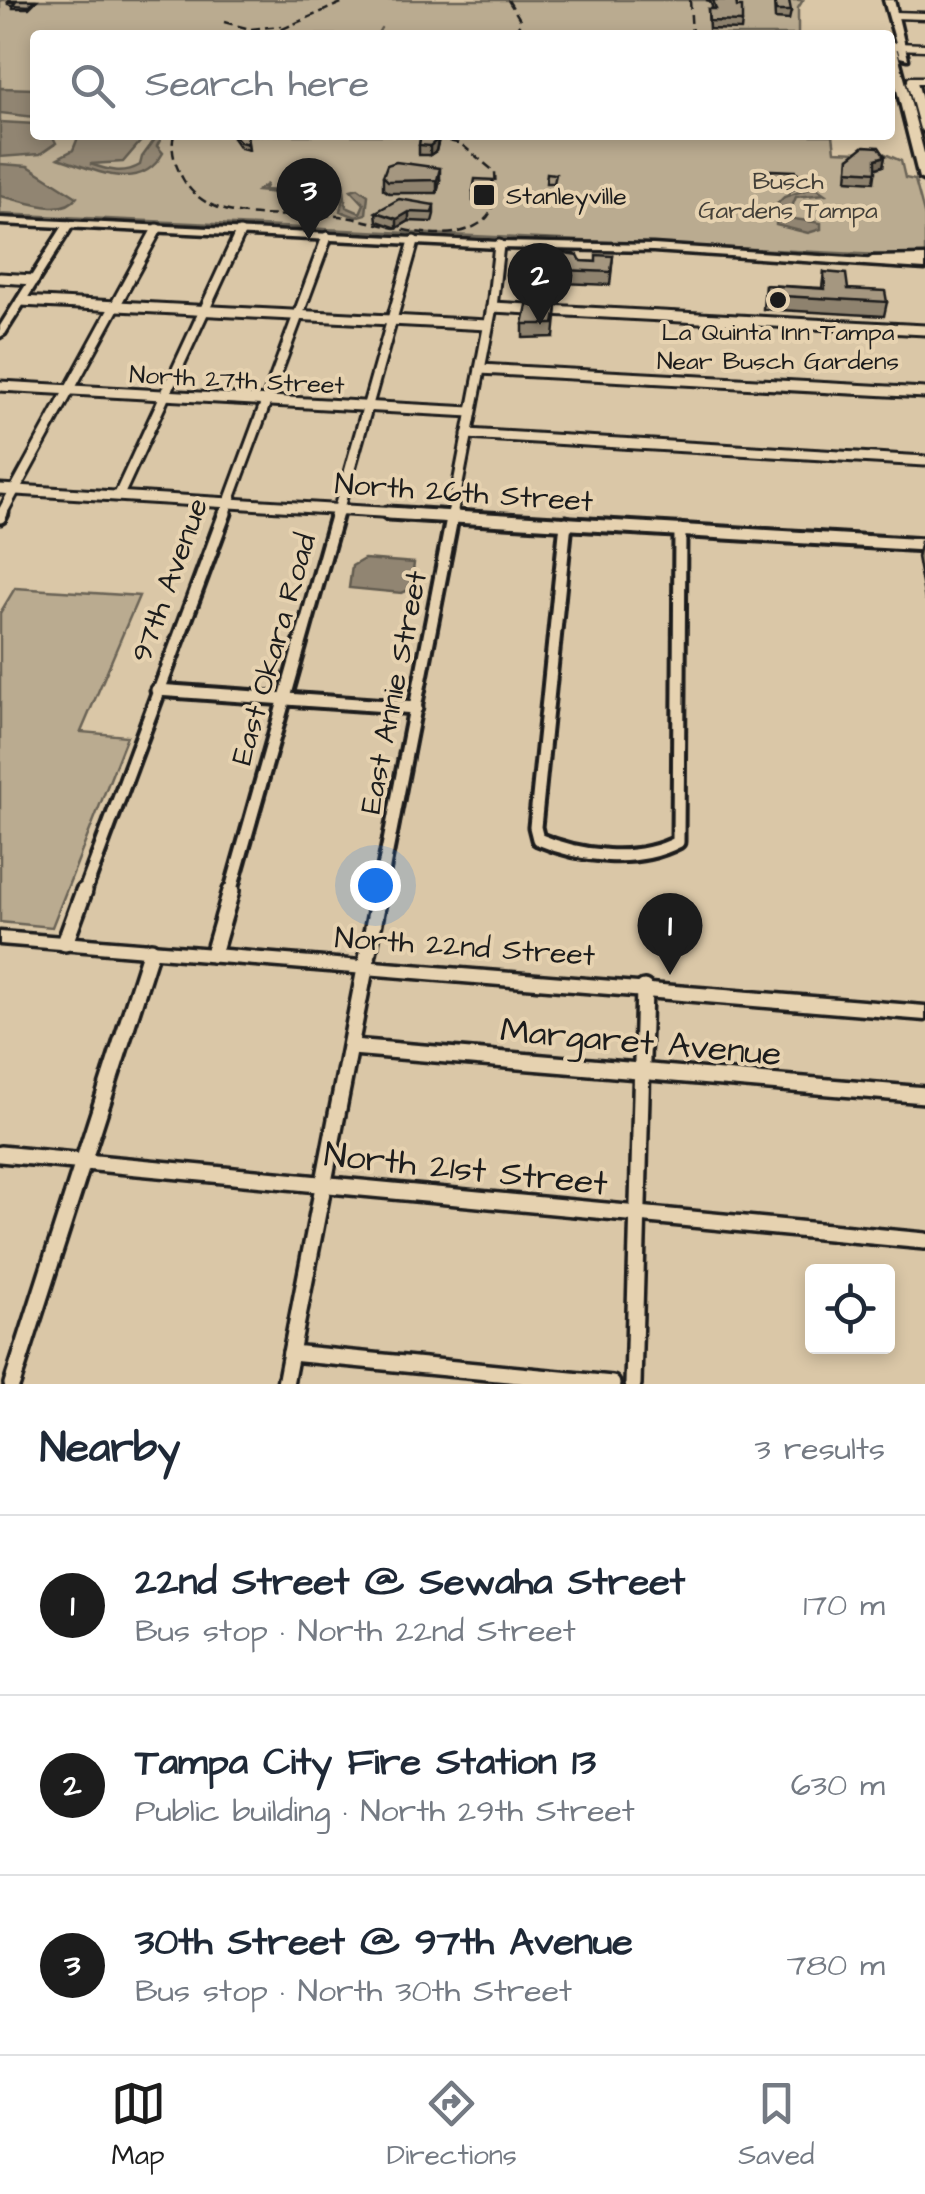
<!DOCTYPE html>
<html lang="en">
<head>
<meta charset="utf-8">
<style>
	:root { --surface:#fff; --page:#f2f2f3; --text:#1f2937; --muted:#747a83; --line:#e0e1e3; --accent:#1c1c1c }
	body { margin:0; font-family:"Architects Daughter",sans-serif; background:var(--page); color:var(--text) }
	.controls { position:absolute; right:30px; bottom:30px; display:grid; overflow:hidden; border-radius:10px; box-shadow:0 5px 15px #0003 }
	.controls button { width:90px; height:90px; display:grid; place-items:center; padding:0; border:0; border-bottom:2px solid var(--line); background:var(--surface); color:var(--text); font:50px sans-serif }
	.you { position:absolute; left:375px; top:885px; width:35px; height:35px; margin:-25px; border:8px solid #fff; border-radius:50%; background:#1a73e8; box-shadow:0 0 0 15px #1a73e833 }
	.badge { display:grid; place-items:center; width:65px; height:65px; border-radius:50%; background:var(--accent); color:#fff; font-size:32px; font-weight:700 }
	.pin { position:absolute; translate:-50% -82px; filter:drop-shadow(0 2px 5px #0008) }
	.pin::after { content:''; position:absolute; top:52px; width:35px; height:30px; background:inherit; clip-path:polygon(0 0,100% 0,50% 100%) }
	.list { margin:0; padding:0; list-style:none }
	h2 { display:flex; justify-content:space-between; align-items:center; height:130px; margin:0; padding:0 40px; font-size:42px }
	h2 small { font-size:32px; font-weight:400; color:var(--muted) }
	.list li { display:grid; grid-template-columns:65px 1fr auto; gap:30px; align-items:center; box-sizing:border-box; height:180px; padding:0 40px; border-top:2px solid var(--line) }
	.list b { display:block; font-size:38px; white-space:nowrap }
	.list p { margin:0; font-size:32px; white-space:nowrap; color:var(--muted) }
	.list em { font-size:32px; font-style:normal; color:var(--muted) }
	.icon { flex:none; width:55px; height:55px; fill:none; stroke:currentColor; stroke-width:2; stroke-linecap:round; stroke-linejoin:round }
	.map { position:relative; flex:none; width:925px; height:1384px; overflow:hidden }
	.search { position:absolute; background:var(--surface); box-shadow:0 5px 15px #0003; left:30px; right:30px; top:30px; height:110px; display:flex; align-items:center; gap:25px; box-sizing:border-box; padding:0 35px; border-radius:10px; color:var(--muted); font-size:38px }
	.sheet { height:670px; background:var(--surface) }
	nav { display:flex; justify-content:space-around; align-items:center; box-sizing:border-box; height:140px; border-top:2px solid var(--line); background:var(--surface); font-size:28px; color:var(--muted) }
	nav a { display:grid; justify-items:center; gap:5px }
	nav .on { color:var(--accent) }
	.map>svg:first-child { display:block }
</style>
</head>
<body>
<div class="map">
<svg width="925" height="1384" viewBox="0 0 925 1384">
	<rect width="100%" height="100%" fill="#dac7a7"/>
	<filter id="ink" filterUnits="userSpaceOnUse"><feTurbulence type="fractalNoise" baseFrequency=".01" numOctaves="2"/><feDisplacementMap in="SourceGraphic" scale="20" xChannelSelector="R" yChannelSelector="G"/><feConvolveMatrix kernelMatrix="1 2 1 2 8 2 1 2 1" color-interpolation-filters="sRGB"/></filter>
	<g filter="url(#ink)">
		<g fill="#baab90" stroke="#6b6456" stroke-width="2.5">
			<path d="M0 0H803L798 8V35H35V135H833L835 151 883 153 901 161 905 178 915 180 925 217V257L0 214Z"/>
			<path d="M15 588 139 596 81 732 127 736 52 927 0 922V613Z"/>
		</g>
		<g fill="#918572" stroke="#625b50" stroke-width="2.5">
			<path d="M0 88 35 89V117L0 113Z"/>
			<path d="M0 122 35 124V135H52L56 143 40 154 0 157Z"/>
			<path d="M79 135 141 141 123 162 90 164C108 170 123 175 140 165L142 157 158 135H163L157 146 163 153C140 195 93 169 58 158L73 150Z"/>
			<path d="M0 164 28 166 77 197C63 218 22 200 0 196Z"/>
			<path d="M329 177 343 181 346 207 360 213 364 204 351 190 358 188 368 195 366 214 356 217 340 211 343 198 339 184 321 180 306 183 305 189 315 196 301 201 289 194 257 191 267 184 264 190 293 192 301 181Z"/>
			<path d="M808 182 825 194 796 197 791 209 794 219 821 223V229L808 233 776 225V205L784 197 808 189Z"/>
			<path d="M364 559 414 563 411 589 402 593 349 588 352 566Z"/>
		</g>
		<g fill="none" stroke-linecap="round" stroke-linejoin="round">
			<path stroke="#625b50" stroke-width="2.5" d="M377 35 381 28"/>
			<defs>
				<g id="minor-far3">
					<path d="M894 15 925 16"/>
					<path d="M894 46 925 47"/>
					<path d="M911 80H925"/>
				</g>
				<g id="minor-far2">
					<path d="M0 278 34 280"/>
					<path d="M21 301 488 325"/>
					<path d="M492 307 925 330"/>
					<path d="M480 369 925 393"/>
					<path d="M0 386 471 412"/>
					<path d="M467 434 925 461"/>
					<path d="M0 489 430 515"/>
					<path d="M119 495 240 233"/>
					<path d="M1 515 157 229"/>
					<path d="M224 515 327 237"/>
					<path d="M337 515 414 241"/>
					<path d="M452 515 492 307 499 245"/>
				</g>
				<g id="minor-far1">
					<path d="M388 513 925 545"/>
					<path d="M0 517 2 513"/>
					<path d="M566 523 535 827 538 839C580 857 636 864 678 842L680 530"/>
					<path d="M157 690 416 708"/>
					<path d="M84 893 225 513"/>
					<path d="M230 893 337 513"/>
					<path d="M379 893 453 513"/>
				</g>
				<g id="minor">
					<path d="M65 943 84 891"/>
					<path d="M213 954 231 891"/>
					<path d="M352 1047 925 1095"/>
					<path d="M0 1154 925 1241"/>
					<path d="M291 1353 612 1384"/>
					<path d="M12 1384 151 950"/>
					<path d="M285 1384 380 891"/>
					<path d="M633 1384 644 988"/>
				</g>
				<g id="tertiary">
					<path d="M69 221 74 224 5 334 0 337V326L64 224Z"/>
					<path d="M0 932 925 1006V1020L0 944Z"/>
				</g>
				<path id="secondary" d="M0 218 499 242 653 245 925 263V269L653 251 499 248 0 224Z"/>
				<g id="primary">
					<path d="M884 0H894L908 59 900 57Z"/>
					<path d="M890 40 895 43 925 157V181L919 178 890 62Z"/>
					<path d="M912 79 917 82 925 110V132L920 129 907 82Z"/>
					<path d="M925 256V264L872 265 866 261 872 257Z"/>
				</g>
			</defs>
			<use href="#minor-far3" stroke="#1c1c1c" stroke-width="11"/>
			<use href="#minor-far2" stroke="#1c1c1c" stroke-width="15"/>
			<use href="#minor-far1" stroke="#1c1c1c" stroke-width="19"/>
			<use href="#minor" stroke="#1c1c1c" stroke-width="22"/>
			<use href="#tertiary" stroke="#1c1c1c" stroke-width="7"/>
			<use href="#secondary" stroke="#1c1c1c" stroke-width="7"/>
			<use href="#primary" stroke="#1c1c1c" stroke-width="7"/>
			<use href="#minor-far3" stroke="#e6d2b0" stroke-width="6"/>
			<use href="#minor-far2" stroke="#e6d2b0" stroke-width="9"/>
			<use href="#minor-far1" stroke="#e6d2b0" stroke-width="11"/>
			<use href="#minor" stroke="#e6d2b0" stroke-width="15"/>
			<use href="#tertiary" fill="#e6d2b0" fill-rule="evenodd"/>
			<use href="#secondary" fill="#e6d2b0" fill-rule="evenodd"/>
			<use href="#primary" fill="#e6d2b0" fill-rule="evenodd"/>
			<g stroke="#1c1c1c" stroke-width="2.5" stroke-dasharray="9 5" stroke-linecap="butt">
				<path d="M508 0 521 21 513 35"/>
				<path d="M690 0 692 35"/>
				<path d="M224 22 250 29 282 26"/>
				<path d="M269 35 348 0"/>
				<path d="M174 135C170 150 175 165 183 179 212 230 290 211 339 216 382 221 442 250 482 222 497 212 496 188 495 172L461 144 424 135"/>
			</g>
		</g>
		<g fill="#8e826e" stroke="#1c1c1c" stroke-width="2.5">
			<path d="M9 0H37L29 8H13V5L8 4Z"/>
			<path d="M706 0H736L737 7 742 22 741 30 709 29 708 9H713L710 1Z"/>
			<path d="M774 0 791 11 789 20 775 19Z"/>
			<path d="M232 135H247L249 150 240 148 233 138Z"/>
			<path d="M421 135H453L452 137 440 136 436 151 430 155H419V145Z"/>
			<path d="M885 156 883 166 876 168 874 182 847 180 849 158Z"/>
			<path d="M769 175 801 177 799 186 790 191 767 185Z"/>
			<path d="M383 176 440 180 437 193H389L383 189Z"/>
			<path d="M493 189 491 202 473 201V191Z"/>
			<path d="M434 205V214L432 222 409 221 397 228 377 221 376 212Z"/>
			<path d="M613 256 610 285 538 282V269L581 261 596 262Z"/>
			<path d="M824 272 848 289 887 302 884 316 763 309 765 285 822 288Z"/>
			<path d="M557 307 554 337 523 338V324Z"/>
			<path d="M921 542H925V600L917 557Z"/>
		</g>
		<g fill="#746a5a" stroke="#1c1c1c" stroke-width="2.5">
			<path d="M437 135H439L436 151 430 155V146Z"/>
			<path d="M885 156 883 166 874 169 876 159Z"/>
			<path d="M440 168V180L437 193V180Z"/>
			<path d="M801 177 799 186 790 191 792 182Z"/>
			<path d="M409 212V221L397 228V219Z"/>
		</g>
		<g fill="#a59780" stroke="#1c1c1c" stroke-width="2.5">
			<path d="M9 0H34L29 6 13 5 15 2H8Z"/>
			<path d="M713 0H736L737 7H742V22L709 21 708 9H716Z"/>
			<path d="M774 0H789L791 11H776Z"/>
			<path d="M234 135H247L248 144 240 142Z"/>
			<path d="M421 135H437L436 141 430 146 419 145Z"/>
			<path d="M864 146 879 147 885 156 876 159V172L848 170 849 158Z"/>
			<path d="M396 162 440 168 437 180 388 181 383 176 387 165Z"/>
			<path d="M771 170 796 171 801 177 792 182 769 175Z"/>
			<path d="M547 173 556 174 554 183H546Z"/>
			<path d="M475 179 493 180 491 192 473 191Z"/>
			<path d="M399 199 434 205 432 213 409 212 397 219 376 212Z"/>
			<path d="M565 253 578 255 581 261 596 262V255L613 256 611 272 538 269 540 260 557 261 560 254Z"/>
			<path d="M824 272 846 274 848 289 885 291 887 302 765 295V285L825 289Z"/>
			<path d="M527 305 557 307 554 324H523Z"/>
			<path d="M921 542H925V565Z"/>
		</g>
	</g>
	<g fill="#1c1c1c" stroke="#e6d2b0" stroke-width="4">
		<rect x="472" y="183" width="24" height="24" rx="5"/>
		<circle cx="778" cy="300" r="10"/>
	</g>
	<g text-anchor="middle" stroke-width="8" stroke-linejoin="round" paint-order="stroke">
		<g font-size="25" fill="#444039" stroke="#e6d2b0">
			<text x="788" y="189">Busch<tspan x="788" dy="29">Gardens Tampa</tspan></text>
		</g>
		<g font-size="25" fill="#1c1c1c" stroke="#e6d2b0" text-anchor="start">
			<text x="506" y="204">Stanleyville</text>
			<text x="778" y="340" text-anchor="middle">La Quinta Inn Tampa<tspan x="778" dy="29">Near Busch Gardens</tspan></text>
		</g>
		<g font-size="25" fill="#1c1c1c" stroke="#e6d2b0">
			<text transform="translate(237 379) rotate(3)" y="9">North 27th Street</text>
		</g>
		<g font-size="30" fill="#1c1c1c" stroke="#e6d2b0">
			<text transform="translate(464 492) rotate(4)" y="10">North 26th Street</text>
			<text transform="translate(169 580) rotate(-70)" y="10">97th Avenue</text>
			<text transform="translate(273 649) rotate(-74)" y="10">East Okara Road</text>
			<text transform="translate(393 692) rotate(-79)" y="10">East Annie Street</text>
			<text transform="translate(465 946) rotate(4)" y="10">North 22nd Street</text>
		</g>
		<g font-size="35" fill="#1c1c1c" stroke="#e6d2b0">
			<text transform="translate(641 1041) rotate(5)" y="12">Margaret Avenue</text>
			<text transform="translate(466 1168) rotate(6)" y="12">North 21st Street</text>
		</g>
	</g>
</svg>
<div class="controls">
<button><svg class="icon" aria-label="locate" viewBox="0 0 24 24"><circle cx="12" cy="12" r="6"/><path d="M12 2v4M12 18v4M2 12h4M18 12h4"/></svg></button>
</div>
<div class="you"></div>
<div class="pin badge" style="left:670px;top:975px">1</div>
<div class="pin badge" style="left:540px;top:325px">2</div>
<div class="pin badge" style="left:309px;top:240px">3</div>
<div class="search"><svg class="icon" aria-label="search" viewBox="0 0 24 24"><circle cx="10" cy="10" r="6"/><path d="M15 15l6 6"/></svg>Search here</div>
</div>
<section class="sheet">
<h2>Nearby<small>3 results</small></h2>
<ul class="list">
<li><span class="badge">1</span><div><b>22nd Street @ Sewaha Street</b><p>Bus stop · North 22nd Street</p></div><em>170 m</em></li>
<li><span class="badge">2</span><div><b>Tampa City Fire Station 13</b><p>Public building · North 29th Street</p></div><em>630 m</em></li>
<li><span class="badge">3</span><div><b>30th Street @ 97th Avenue</b><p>Bus stop · North 30th Street</p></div><em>780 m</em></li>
</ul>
</section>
<nav>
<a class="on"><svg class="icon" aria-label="map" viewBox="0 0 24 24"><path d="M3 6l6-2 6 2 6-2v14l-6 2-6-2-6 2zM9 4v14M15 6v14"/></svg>Map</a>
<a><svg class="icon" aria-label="directions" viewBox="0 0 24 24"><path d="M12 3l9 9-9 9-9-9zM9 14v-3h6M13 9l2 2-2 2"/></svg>Directions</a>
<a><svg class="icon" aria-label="saved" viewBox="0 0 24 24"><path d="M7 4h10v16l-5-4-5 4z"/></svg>Saved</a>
</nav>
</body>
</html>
